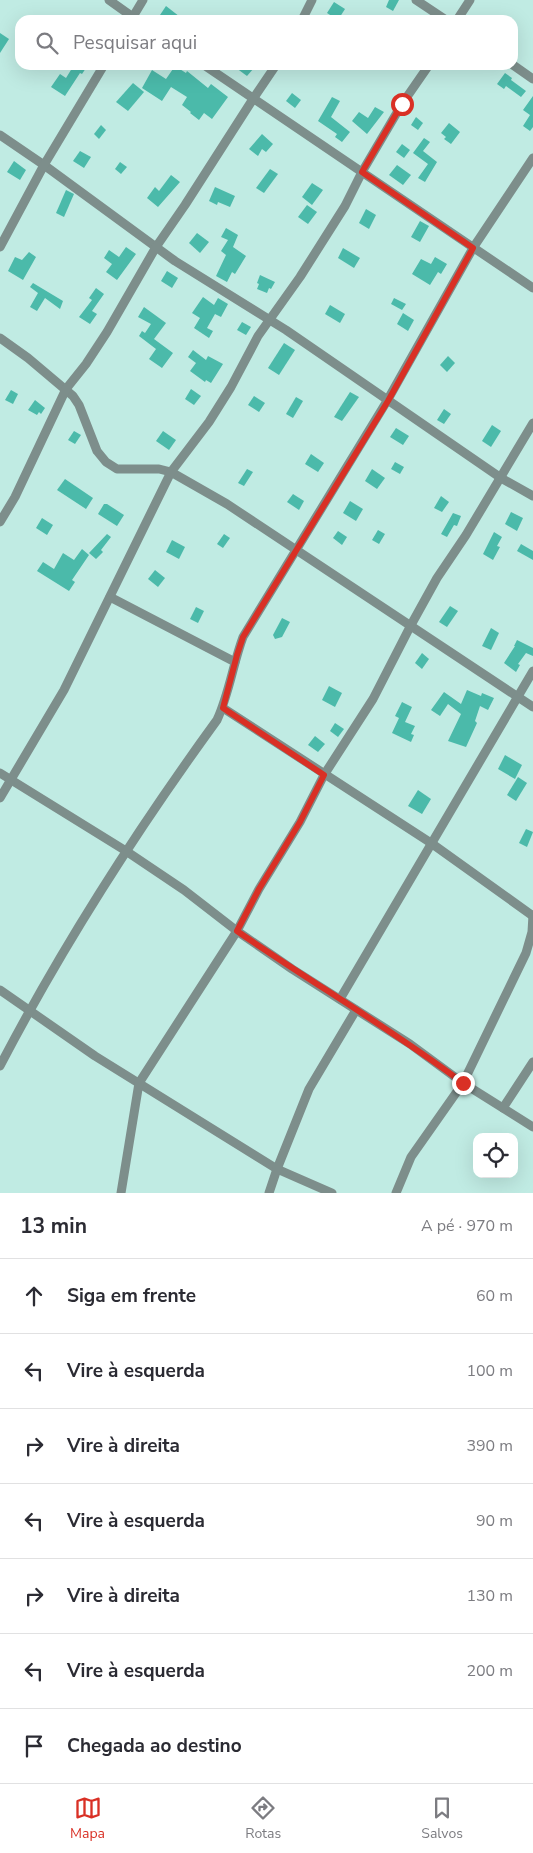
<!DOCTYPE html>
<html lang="pt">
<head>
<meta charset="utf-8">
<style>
	:root { --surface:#fff; --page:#f7f7f7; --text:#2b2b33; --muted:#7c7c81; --line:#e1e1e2; --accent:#d93025 }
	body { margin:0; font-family:"Nunito Sans",sans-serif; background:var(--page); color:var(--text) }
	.controls { position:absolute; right:15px; bottom:15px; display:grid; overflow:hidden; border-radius:10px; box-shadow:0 5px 20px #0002 }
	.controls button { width:45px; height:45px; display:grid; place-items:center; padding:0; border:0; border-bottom:1px solid var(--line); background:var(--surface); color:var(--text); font:25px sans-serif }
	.stop { position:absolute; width:15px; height:15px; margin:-11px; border:4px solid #d93025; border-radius:50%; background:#fff }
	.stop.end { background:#d93025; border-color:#fff; box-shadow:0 1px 5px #0008 }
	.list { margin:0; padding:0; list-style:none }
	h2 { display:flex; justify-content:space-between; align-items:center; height:65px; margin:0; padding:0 20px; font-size:21px }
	h2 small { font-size:16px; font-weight:400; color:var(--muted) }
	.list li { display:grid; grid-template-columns:32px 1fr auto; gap:15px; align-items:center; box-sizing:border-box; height:75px; padding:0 20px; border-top:1px solid var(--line) }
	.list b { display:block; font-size:19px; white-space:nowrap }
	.list em { font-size:16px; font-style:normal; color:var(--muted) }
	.icon { flex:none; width:28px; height:28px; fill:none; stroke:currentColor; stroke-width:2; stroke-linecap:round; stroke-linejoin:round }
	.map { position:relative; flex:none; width:533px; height:1193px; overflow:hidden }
	.search { position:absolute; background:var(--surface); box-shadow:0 5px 20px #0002; left:15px; right:15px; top:15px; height:55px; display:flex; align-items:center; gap:12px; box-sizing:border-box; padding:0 18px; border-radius:15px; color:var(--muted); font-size:19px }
	.sheet { height:590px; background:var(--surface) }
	nav { display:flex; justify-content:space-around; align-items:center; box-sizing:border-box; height:70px; border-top:1px solid var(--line); background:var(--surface); font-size:14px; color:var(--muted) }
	nav a { display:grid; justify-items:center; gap:2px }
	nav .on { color:var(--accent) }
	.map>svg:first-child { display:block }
</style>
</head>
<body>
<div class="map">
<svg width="533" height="1193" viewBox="0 0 533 1193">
	<rect width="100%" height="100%" fill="#c0ebe3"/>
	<g fill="#4bbaaa">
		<path d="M389 0H399L393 11 386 7Z"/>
		<path d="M334 2 345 9 338 20 327 13Z"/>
		<path d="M166 6 184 20H165L160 15Z"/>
		<path d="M0 33 9 39 0 53Z"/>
		<path d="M74 65H88L82 74 80 73 65 96 51 87 60 74 66 78Z"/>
		<path d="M232 65H250L254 68 247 76Z"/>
		<path d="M175 66 186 73 187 71 208 88 211 84 228 97 212 119 204 113 199 120 190 113 191 112 182 105 187 97 171 87 162 101 142 88 152 70 166 79Z"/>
		<path d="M505 73 512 78 511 80 526 91 521 97 506 86 504 89 497 84Z"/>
		<path d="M133 83 144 92 128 111 116 102Z"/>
		<path d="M292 93 301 100 295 108 286 101Z"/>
		<path d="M533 96V127L530 131 523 126 530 115 523 110Z"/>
		<path d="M332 97 340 101 331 117 350 132 342 142 335 137 337 134 318 121Z"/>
		<path d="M375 107 384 112 367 134 352 121 359 112 368 118Z"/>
		<path d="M416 117 423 123 418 130 411 125Z"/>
		<path d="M449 123 460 132 451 144 444 139 446 137 441 133Z"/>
		<path d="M101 125 106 130 99 139 94 134Z"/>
		<path d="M262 134 273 144 266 152 262 149 258 156 249 149Z"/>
		<path d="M424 138 430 142 423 151 437 162 425 182 418 178 428 164 413 153Z"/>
		<path d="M402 144 410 150 404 158 396 152Z"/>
		<path d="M80 151 91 157 84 168 73 161Z"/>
		<path d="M14 161 26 170 20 180 7 172Z"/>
		<path d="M120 162 127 167 121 174 115 169Z"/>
		<path d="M397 165 411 175 403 185 389 175Z"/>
		<path d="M270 169 278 174 264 193 256 188Z"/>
		<path d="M171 175 180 182 158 207 147 198 155 187 159 191Z"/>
		<path d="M312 183 323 190 312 205 302 197Z"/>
		<path d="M215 187 235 196 230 207 218 202 217 205 209 201Z"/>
		<path d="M66 190 74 194 64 217 56 213Z"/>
		<path d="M307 205 317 212 308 224 298 217Z"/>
		<path d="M366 209 376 215 369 229 359 223Z"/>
		<path d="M420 221 429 226 420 242 411 237Z"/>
		<path d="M226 228 238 235 233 247 246 256 235 274 232 272 227 282 216 276 226 255 221 251 228 240 221 237Z"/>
		<path d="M197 233 209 242 200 253 189 243Z"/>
		<path d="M126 247 136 254 117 280 106 272 112 264 104 258 109 250 119 257Z"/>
		<path d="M343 248 360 258 354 268 338 258Z"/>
		<path d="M29 252 36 257 23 280 8 271 15 257 22 260Z"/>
		<path d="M435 257 447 264 441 274 438 272 430 285 412 274 421 259 431 264Z"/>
		<path d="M167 271 178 278 172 288 161 281Z"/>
		<path d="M260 275 275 282 271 289 269 288 267 293 257 289 259 284 257 283Z"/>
		<path d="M33 283 63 301 60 309 45 298 37 311 30 307 38 293 30 287Z"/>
		<path d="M96 288 104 294 92 311 97 314 90 324 79 317 92 300 89 298Z"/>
		<path d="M203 297 214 305 218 298 228 304 221 317 215 314 207 328 213 331 209 338 194 328 200 318 192 313Z"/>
		<path d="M394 298 406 304 402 310 391 304Z"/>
		<path d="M330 305 345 314 340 323 325 314Z"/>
		<path d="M144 307 166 323 154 339 173 353 162 368 149 359 156 349 139 336 142 331 145 333 151 324 138 317Z"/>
		<path d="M403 313 414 320 408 331 397 324Z"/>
		<path d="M242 322 251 327 246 335 237 330Z"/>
		<path d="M284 343 295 350 279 375 268 368Z"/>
		<path d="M193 350 206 360 208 356 223 364 211 383 206 380 205 382 190 371 196 363 188 357Z"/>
		<path d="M448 356 455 363 447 372 440 365Z"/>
		<path d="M191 389 201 396 194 405 185 399Z"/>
		<path d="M11 390 18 394 13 404 5 400Z"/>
		<path d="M350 392 359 397 342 421 334 417Z"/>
		<path d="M254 396 265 403 259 412 248 405Z"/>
		<path d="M296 397 303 401 293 418 286 414Z"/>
		<path d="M35 400 45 408 41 414 39 412 37 415 28 410Z"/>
		<path d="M444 409 451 414 444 424 437 420Z"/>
		<path d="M492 425 501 431 491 447 482 441Z"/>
		<path d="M396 428 409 436 403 445 390 437Z"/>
		<path d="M74 431 81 435 75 444 68 440Z"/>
		<path d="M163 431 176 440 169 450 156 441Z"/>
		<path d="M311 454 324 463 318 472 305 464Z"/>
		<path d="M395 462 404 467 400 474 391 469Z"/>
		<path d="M247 469 253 472 244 486 238 483Z"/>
		<path d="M372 469 385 478 377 489 365 481Z"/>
		<path d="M65 479 93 498 86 509 57 490Z"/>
		<path d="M293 494 304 501 299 510 287 502Z"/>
		<path d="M441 496 449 502 442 512 434 508Z"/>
		<path d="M350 501 363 509 356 521 343 513Z"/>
		<path d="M104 504H107L124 515 117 526 98 514Z"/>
		<path d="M511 512 523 518 517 531 505 524Z"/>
		<path d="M453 513 461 516 457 526 454 525 447 537 441 534Z"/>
		<path d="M42 518 53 525 47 535 36 528Z"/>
		<path d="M378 530 385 534 379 544 372 540Z"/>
		<path d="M338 531 347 537 342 545 333 538Z"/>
		<path d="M494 532 502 537 497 546 500 547 493 560 483 554Z"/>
		<path d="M107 534 111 537 101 550 103 552 96 559 89 553Z"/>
		<path d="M224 534 230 538 223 548 217 544Z"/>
		<path d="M172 540 185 547 179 559 166 552Z"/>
		<path d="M521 544 533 551V560L517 551Z"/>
		<path d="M82 549 89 555 72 580 75 582 69 591 37 571 43 562 54 569 63 553 74 560Z"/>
		<path d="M155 570 165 578 158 587 148 579Z"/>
		<path d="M450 606 458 611 447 627 439 622Z"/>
		<path d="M196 607 204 611 198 623 190 619Z"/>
		<path d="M282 618 290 622 282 637 275 639 273 635Z"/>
		<path d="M491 628 499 633 491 650 482 646Z"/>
		<path d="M517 640 533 648V656L526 653 518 664 520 665 516 672 504 663 515 646H514Z"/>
		<path d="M422 653 429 659 422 669 415 663Z"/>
		<path d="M329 686 342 693 335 707 322 700Z"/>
		<path d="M467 690 481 696 482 693 494 698 488 710 480 706 475 721 477 723 466 747 448 741 461 714 448 704 440 716 431 710 444 692 461 704Z"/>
		<path d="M402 702 412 707 405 722 415 726 411 734 414 735 411 742 392 733 399 718 395 716Z"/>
		<path d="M335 723 344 729 338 737 330 731Z"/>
		<path d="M315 736 325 744 318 752 308 745Z"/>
		<path d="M505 755 522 765 515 779 498 769Z"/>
		<path d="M518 777 527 783 516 801 507 795Z"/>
		<path d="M418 790 431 799 422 814 408 806Z"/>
		<path d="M526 829 533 832 527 847 519 843Z"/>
	</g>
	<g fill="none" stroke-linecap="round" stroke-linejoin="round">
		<g stroke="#7d8e8b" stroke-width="9">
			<path d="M109 0 137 20"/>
			<path d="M416 0 446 20"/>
			<path d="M131 20 143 0"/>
			<path d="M302 20 312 0"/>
			<path d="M457 20 470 0"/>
			<path d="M204 65 533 288"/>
			<path d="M513 65 533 79"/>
			<path d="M0 135 44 165 175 261 286 330 501 478 533 496"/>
			<path d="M0 247 44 165 104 65"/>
			<path d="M0 338 28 358 73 396 79 405 97 451 106 462 117 469H159L171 472 227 504 533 707"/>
			<path d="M0 522 15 497 66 389 86 364 107 332 156 247 185 205 253 99 276 65"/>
			<path d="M110 597 235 662"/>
			<path d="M223 708 431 843 533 916"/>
			<path d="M0 773 126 851 184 890 237 931 292 969 410 1044 463 1083 533 1127"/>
			<path d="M0 798 64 690 171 472 209 422 231 387 258 336 300 277 345 206 362 172 402 104 429 65"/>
			<path d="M0 990 95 1056 277 1169 332 1193"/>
			<path d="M340 999 533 671"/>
			<path d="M0 1066C63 945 137 830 217 720 229 694 233 664 243 637L387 401 473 248 533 158"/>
			<path d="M503 1108 533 1062"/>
			<path d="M121 1193 139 1083 237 931 259 889 300 822 324 775 373 699 411 625 437 578 466 535 533 423"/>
			<path d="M269 1193 277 1169 309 1089 356 1010"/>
			<path d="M396 1193 411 1157 463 1083 526 953 532 932 533 915"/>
		</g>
	</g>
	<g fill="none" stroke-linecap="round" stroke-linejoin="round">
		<path stroke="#d93025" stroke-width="6" d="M402 104 362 172 473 248 388 401 243 637 237 655 223 708 324 775 300 822 259 889 237 931C312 983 390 1028 463 1083"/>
	</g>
</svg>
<div class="controls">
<button><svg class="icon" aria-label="locate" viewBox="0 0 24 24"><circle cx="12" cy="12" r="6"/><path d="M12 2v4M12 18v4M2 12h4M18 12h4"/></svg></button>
</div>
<div class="stop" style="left:402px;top:104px"></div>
<div class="stop end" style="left:463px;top:1083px"></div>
<div class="search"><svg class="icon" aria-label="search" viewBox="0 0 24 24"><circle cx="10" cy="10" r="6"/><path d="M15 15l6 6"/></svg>Pesquisar aqui</div>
</div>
<section class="sheet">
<h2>13 min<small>A pé · 970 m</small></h2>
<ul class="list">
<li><svg class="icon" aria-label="ahead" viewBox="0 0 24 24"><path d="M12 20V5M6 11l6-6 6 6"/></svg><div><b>Siga em frente</b></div><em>60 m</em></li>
<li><svg class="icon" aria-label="left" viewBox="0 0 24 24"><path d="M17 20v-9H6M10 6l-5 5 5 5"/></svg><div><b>Vire à esquerda</b></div><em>100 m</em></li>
<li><svg class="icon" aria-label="right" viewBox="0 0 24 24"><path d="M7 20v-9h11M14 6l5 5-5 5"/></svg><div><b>Vire à direita</b></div><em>390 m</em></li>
<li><svg class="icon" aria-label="left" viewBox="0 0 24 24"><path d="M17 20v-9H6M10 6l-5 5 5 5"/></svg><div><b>Vire à esquerda</b></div><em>90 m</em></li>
<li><svg class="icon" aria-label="right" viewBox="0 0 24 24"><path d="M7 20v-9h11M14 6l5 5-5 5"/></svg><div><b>Vire à direita</b></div><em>130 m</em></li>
<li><svg class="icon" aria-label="left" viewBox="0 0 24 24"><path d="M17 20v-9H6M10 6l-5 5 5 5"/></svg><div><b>Vire à esquerda</b></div><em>200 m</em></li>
<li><svg class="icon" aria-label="arrive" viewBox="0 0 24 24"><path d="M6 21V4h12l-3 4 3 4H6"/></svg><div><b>Chegada ao destino</b></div></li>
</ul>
</section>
<nav>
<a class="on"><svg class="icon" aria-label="map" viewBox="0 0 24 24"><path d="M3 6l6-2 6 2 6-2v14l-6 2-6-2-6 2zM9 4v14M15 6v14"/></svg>Mapa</a>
<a><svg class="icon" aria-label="directions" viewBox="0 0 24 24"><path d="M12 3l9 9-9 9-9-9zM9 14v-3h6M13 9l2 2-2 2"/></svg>Rotas</a>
<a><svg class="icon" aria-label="saved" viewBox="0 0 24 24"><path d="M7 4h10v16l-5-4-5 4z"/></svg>Salvos</a>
</nav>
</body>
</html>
